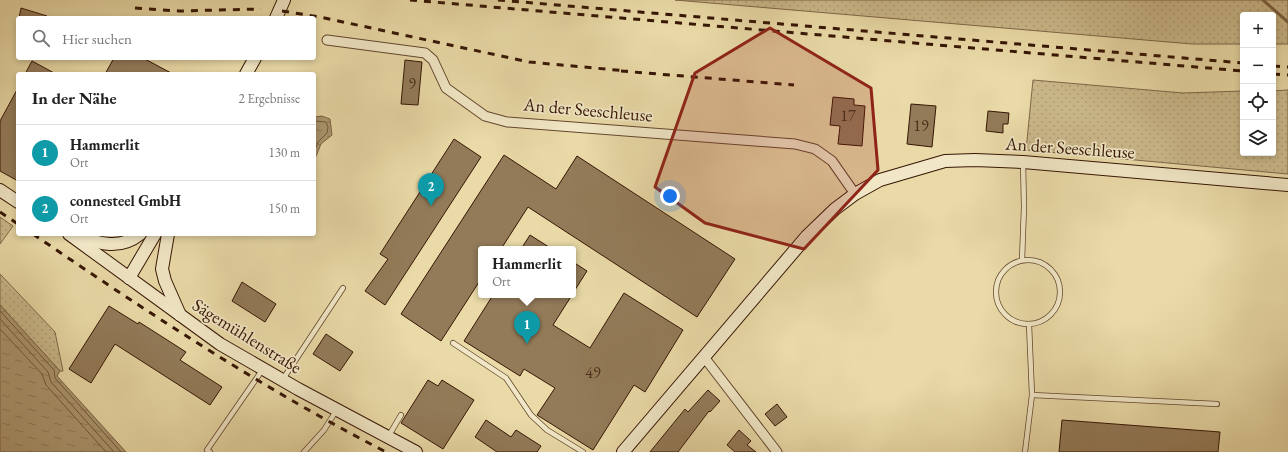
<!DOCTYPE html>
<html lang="de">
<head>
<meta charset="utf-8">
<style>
	:root { --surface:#fff; --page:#f6f6f6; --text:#222; --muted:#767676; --line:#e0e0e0; --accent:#2563eb }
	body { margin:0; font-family:"EB Garamond",serif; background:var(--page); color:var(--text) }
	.controls { position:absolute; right:12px; top:12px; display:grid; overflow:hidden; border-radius:4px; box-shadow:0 2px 6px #0003 }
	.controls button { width:36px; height:36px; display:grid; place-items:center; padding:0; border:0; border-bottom:1px solid var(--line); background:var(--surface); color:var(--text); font:20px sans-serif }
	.you { position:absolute; left:670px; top:196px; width:14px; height:14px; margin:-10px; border:3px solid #fff; border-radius:50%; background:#1a73e8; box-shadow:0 0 0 6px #1a73e833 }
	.badge { display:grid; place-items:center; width:26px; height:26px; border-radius:50%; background:var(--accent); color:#fff; font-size:13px; font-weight:700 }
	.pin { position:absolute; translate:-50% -33px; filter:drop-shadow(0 1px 2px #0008) }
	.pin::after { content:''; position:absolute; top:21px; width:14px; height:12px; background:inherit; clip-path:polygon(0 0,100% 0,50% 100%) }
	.popup { position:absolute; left:478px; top:246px; width:98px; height:52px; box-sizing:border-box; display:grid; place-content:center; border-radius:4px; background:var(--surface); filter:drop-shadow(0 1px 3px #0005); font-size:13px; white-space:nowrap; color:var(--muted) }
	.popup b { font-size:15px; color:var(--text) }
	.popup::after { content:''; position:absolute; left:50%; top:100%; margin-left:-8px; border:8px solid transparent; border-top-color:var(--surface) }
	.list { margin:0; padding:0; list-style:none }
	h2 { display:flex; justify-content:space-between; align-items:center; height:52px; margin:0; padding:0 16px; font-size:17px }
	h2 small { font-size:13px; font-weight:400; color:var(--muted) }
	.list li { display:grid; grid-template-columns:26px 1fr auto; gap:12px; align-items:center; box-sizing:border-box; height:56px; padding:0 16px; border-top:1px solid var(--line) }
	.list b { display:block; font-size:15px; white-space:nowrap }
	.list p { margin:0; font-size:13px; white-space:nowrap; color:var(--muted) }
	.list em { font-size:13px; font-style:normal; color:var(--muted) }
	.icon { flex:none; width:22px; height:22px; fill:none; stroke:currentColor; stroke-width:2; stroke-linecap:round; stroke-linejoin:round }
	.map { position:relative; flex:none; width:1288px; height:452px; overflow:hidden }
	.search { position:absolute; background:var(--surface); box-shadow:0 2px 6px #0003; left:16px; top:16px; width:300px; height:44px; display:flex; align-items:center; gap:10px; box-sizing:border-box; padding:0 14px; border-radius:4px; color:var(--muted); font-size:15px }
	.panel { position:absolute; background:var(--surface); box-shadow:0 2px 6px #0003; left:16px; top:72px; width:300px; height:164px; border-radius:4px }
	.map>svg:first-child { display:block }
</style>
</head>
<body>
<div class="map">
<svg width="1288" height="452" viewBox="0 0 1288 452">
	<defs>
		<pattern id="green-dots" width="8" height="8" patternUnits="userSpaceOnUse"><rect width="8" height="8" fill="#cbb98b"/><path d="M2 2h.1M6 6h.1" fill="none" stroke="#af9e76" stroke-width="1.8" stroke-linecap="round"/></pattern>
		<pattern id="water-ripples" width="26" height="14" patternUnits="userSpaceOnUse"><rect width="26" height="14" fill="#ac9770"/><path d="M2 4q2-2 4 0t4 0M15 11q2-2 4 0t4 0" fill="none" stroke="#8d7a5a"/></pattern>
	</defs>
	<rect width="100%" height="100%" fill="#e9daa7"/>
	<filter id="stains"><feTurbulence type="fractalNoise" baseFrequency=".005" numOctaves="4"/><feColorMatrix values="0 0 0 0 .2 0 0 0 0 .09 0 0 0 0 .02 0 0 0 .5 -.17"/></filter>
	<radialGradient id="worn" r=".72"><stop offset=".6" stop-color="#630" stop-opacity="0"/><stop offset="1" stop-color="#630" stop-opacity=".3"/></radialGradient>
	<g fill="url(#green-dots)" stroke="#806748">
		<path d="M675 0H1288V44H1273V15H1243V44H1192Z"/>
		<path d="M1033 80 1183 93 1243 91V153H1273V91L1288 90V174L1026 150Z"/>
		<path d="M0 217 13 226 0 244Z"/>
		<path d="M0 274 55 332 63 371H60L0 305Z"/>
	</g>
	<g fill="url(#water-ripples)" stroke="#7d6345">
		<path d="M322 116 330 119 332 135 321 144 314 161V117Z"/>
		<path d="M0 305 60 371 57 376 126 452H0Z"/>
	</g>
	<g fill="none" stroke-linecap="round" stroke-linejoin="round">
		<g stroke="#71563a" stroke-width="1">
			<path d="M314 121 326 122 328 127 327 133 318 142 314 152"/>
			<path d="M0 311 54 370 55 378 121 452"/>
			<path d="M0 319 48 372 51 382 114 452"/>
			<path d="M0 329 42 374 46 385 106 452"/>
		</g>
		<path stroke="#7d6345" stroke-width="3" d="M1263 0 1288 22"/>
	</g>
	<g fill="#937b59" stroke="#361505">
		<path d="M21 8 47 16V18H19Z"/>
		<path d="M114 58H143L173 74H105Z"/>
		<path d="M405 60 422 62 418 105 401 104Z"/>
		<path d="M32 61 56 74H25Z"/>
		<path d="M18 88V181L0 171V121Z"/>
		<path d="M833 97 854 99V105L865 106 862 146 838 144 840 126 830 125Z"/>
		<path d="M911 104 936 106 932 147 907 144Z"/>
		<path d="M988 111 1009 113 1008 124H1003V133L986 131Z"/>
		<path d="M454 139 481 157 385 305 365 291 388 259 380 254Z"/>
		<path d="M504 155 556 189 577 156 735 259 697 317 528 207 501 249H481V279L441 341 401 314Z"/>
		<path d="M530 235 552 249H521Z"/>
		<path d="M573 262 587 271 573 293Z"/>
		<path d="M242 282 276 304 265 322 232 301Z"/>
		<path d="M624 293 683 330 645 392 634 385 593 450 537 415 555 388 524 369 520 376 464 341 493 295H572L553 325 590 348Z"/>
		<path d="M109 306 138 324 139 322 186 352 180 360 222 387 210 405 115 344 91 383 69 369Z"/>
		<path d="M326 334 353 352 340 371 313 354Z"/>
		<path d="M428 380 438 386 442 380 474 400 443 449 401 423Z"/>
		<path d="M708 390 720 401 710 412 709 411 678 452H650L685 409 688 412Z"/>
		<path d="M777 404 787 417 775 426 765 414Z"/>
		<path d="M486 420 511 437 516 430 541 446 537 452H497L475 437Z"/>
		<path d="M1062 420 1220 432 1218 452H1059Z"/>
		<path d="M739 430 751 441 747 445 756 452H735L727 445Z"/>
	</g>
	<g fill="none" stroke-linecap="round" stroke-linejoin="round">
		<defs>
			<g id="lane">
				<path d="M1022 260 1024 207 1023 162"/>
				<circle cx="1028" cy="292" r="32"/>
				<path d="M453 343 506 378 531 415 547 430 583 452"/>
				<path d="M283 379 343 288"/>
				<path d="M1032 395 1217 404"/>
				<path d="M388 437 401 415"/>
				<path d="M210 452 207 450 263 369"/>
				<path d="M304 452 324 430 336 411"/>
				<path d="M1025 452 1032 395 1029 324"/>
			</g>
			<g id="street">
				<path d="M327 40 425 53 433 60 446 88 485 116 507 122 795 144 815 149 832 161 855 194"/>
				<path d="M704 357 777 452"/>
			</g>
			<g id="secondary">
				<path d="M276 18 284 0"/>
				<path d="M246 74 255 58"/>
				<path d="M0 190 18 202"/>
				<path d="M69 234 220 344 298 389 416 452"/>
				<path d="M168 234 162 269 165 281 180 315"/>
				<path d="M78 236C100 244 120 250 140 234"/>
				<path d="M129 278 155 234"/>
				<path d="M623 452 807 236 835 209 855 194 880 180 945 161 975 160 1023 162 1288 185"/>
			</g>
		</defs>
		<use href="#lane" stroke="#63462e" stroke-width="6"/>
		<use href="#street" stroke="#63462e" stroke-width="11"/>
		<use href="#secondary" stroke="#361505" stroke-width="14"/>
		<use href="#lane" stroke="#f1e7c6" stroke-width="4.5"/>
		<use href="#street" stroke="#f1e7c6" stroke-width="9"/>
		<use href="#secondary" stroke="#f1e7c6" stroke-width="12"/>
		<g stroke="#361505" stroke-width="3" stroke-dasharray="7 7" stroke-linecap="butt">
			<path d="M410 0 1243 71"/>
			<path d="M498 0 1243 63"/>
			<path d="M135 8 179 11 261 9"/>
			<path d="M282 11 320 17 529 62 627 71"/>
			<path d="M1273 66 1288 67"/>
			<path d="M621 71 794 85"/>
			<path d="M1273 74 1288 75"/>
			<path d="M0 212 18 224"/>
			<path d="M33 234C147 312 262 388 386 452"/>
		</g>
	</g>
	<path fill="#8f2418" fill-opacity="0.2" stroke="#8f2418" stroke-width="3" stroke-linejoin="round" d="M770 28 871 88 878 170 804 249 705 223 655 187 695 73Z"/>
	<g text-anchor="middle" stroke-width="3.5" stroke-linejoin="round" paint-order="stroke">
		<g font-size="16" fill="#4d2e1a">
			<text x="412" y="89">9</text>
			<text x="848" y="121">17</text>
			<text x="921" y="131">19</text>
			<text x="593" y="378">49</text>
		</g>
		<g font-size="18" fill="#361505" stroke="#f1e7c6">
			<text transform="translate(588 110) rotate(5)" y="6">An der Seeschleuse</text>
			<text transform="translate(1070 148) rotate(4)" y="6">An der Seeschleuse</text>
			<text transform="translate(247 336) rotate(32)" y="6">Sägemühlenstraße</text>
		</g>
	</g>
	<rect width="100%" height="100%" filter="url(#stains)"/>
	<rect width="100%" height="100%" fill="url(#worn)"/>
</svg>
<div class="controls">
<button>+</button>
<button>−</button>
<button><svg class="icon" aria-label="locate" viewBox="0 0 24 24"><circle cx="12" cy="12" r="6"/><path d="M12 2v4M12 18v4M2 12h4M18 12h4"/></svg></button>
<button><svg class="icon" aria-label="layers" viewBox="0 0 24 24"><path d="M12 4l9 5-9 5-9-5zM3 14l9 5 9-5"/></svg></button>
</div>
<div class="you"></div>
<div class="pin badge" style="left:527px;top:344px;background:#0f9aa8">1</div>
<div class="popup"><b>Hammerlit</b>Ort</div>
<div class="pin badge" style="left:431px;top:206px;background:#0f9aa8">2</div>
<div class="search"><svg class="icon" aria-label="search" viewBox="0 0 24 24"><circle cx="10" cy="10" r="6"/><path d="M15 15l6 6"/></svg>Hier suchen</div>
<section class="panel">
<h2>In der Nähe<small>2 Ergebnisse</small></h2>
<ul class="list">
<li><span class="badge" style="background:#0f9aa8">1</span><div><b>Hammerlit</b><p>Ort</p></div><em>130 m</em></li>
<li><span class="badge" style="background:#0f9aa8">2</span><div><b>connesteel GmbH</b><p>Ort</p></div><em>150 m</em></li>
</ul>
</section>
</div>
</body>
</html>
